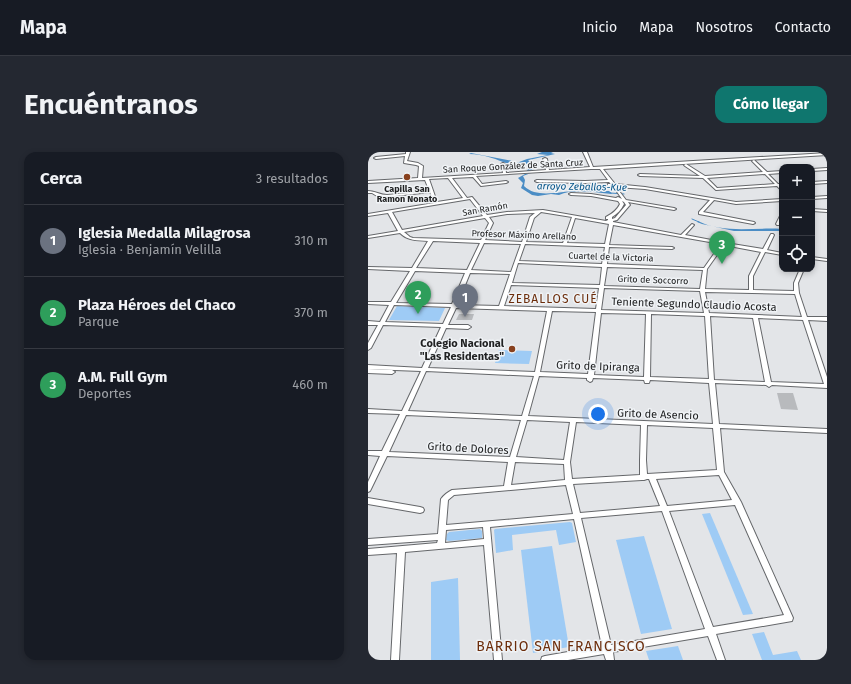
<!DOCTYPE html>
<html lang="es">
<head>
<meta charset="utf-8">
<style>
	:root { --surface:#171b24; --page:#242831; --text:#f1f3f6; --muted:#9ea1a6; --line:#363941; --accent:#0f766e }
	body { margin:0; font-family:"Fira Sans",sans-serif; background:var(--page); color:var(--text) }
	.controls { position:absolute; right:12px; top:12px; display:grid; overflow:hidden; border-radius:8px; box-shadow:0 2px 6px #0003 }
	.controls button { width:36px; height:36px; display:grid; place-items:center; padding:0; border:0; border-bottom:1px solid var(--line); background:var(--surface); color:var(--text); font:20px sans-serif }
	.you { position:absolute; left:230px; top:262px; width:14px; height:14px; margin:-10px; border:3px solid #fff; border-radius:50%; background:#1a73e8; box-shadow:0 0 0 6px #1a73e833 }
	.badge { display:grid; place-items:center; width:26px; height:26px; border-radius:50%; background:var(--accent); color:#fff; font-size:13px; font-weight:700 }
	.pin { position:absolute; translate:-50% -33px; filter:drop-shadow(0 1px 2px #0008) }
	.pin::after { content:''; position:absolute; top:21px; width:14px; height:12px; background:inherit; clip-path:polygon(0 0,100% 0,50% 100%) }
	.list { margin:0; padding:0; list-style:none }
	h2 { display:flex; justify-content:space-between; align-items:center; height:52px; margin:0; padding:0 16px; font-size:17px }
	h2 small { font-size:13px; font-weight:400; color:var(--muted) }
	.list li { display:grid; grid-template-columns:26px 1fr auto; gap:12px; align-items:center; box-sizing:border-box; height:72px; padding:0 16px; border-top:1px solid var(--line) }
	.list b { display:block; font-size:15px; white-space:nowrap }
	.list p { margin:0; font-size:13px; white-space:nowrap; color:var(--muted) }
	.list em { font-size:13px; font-style:normal; color:var(--muted) }
	.icon { flex:none; width:22px; height:22px; fill:none; stroke:currentColor; stroke-width:2; stroke-linecap:round; stroke-linejoin:round }
	.map { position:relative; flex:none; width:459px; height:508px; overflow:hidden; border-radius:12px }
	header { display:flex; align-items:center; gap:24px; box-sizing:border-box; height:56px; padding:0 20px; background:var(--surface); border-bottom:1px solid var(--line) }
	header strong { font-size:19px }
	nav { display:flex; gap:22px; margin-inline-start:auto; font-size:14px }
	.intro { display:flex; align-items:center; justify-content:space-between; box-sizing:border-box; height:96px; padding:0 24px }
	h1 { margin:0; font-size:28px }
	.button { padding:10px 18px; border-radius:12px; background:var(--accent); color:#fff; font-size:14px; font-weight:700 }
	main { display:flex; gap:24px; padding:0 24px }
	aside { flex:1; background:var(--surface); border-radius:12px; box-shadow:0 2px 6px #0003 }
	.map>svg:first-child { display:block }
</style>
</head>
<body>
<header>
<strong>Mapa</strong>
<nav><a>Inicio</a><a>Mapa</a><a>Nosotros</a><a>Contacto</a></nav>
</header>
<div class="intro"><h1>Encuéntranos</h1><a class="button">Cómo llegar</a></div>
<main>
<aside>
<h2>Cerca<small>3 resultados</small></h2>
<ul class="list">
<li><span class="badge" style="background:#6b7280">1</span><div><b>Iglesia Medalla Milagrosa</b><p>Iglesia · Benjamín Velilla</p></div><em>310 m</em></li>
<li><span class="badge" style="background:#2e9e5b">2</span><div><b>Plaza Héroes del Chaco</b><p>Parque</p></div><em>370 m</em></li>
<li><span class="badge" style="background:#2e9e5b">3</span><div><b>A.M. Full Gym</b><p>Deportes</p></div><em>460 m</em></li>
</ul>
</aside>
<div class="map">
<svg width="459" height="508" viewBox="0 0 459 508">
	<rect width="100%" height="100%" fill="#e3e5e8"/>
	<g fill="#9ecbf5">
		<path d="M29 154 77 156 71 169 21 168Z"/>
		<path d="M131 198 164 199 161 212 127 211Z"/>
		<path d="M342 361 385 462 375 463 334 362Z"/>
		<path d="M202 370 204 371 208 390 191 393 188 378 144 383 145 398 128 401 126 378 127 377Z"/>
		<path d="M112 377 114 379V386L81 389 78 388 79 382 81 380Z"/>
		<path d="M276 384 304 477 273 482 248 388Z"/>
		<path d="M184 394 201 495 165 501 153 398Z"/>
		<path d="M90 426 92 508H63V430Z"/>
		<path d="M396 480 405 503 429 499 433 508H394L384 482Z"/>
		<path d="M310 494 315 508H281L278 499Z"/>
	</g>
	<g fill="#4b8dc5">
		<path d="M174 0H185L183 1 187 2 161 8 160 9 166 11 167 14 163 19 158 20 161 16V12C156 11 149 15 143 13 130 8 116 2 101 2L103 1 145 9 146 12 159 7 180 3 169 2Z"/>
		<path d="M163 21 155 24 157 28 156 34C169 47 192 39 208 39 219 38 231 39 242 39L244 42C228 41 206 36 191 43L183 42 170 44 164 43 153 36 155 31 150 26 157 22Z"/>
		<path d="M330 69C355 82 387 75 414 77V79H366L334 72 329 70Z"/>
	</g>
	<g fill="none" stroke-linecap="round" stroke-linejoin="round">
		<g stroke="#4b8dc5" stroke-width="1">
			<path d="M242 41 256 42"/>
			<path d="M324 67 331 70"/>
		</g>
	</g>
	<g fill="#b8babd">
		<path d="M91 162H106L104 168H88Z"/>
		<path d="M409 241H425L430 258 413 257Z"/>
	</g>
	<g fill="none" stroke-linecap="round" stroke-linejoin="round">
		<defs>
			<g id="minor">
				<path d="M38 0H42L39 9 50 11 55 14 54 26 135 21 133 12 135 11 137 12 138 21 178 18 175 7 177 6 179 7 181 18 222 15 215 0H219L225 15 459 1V3L235 17 247 32 277 35 368 50 414 47V49L368 52 346 48 335 60 386 70 387 71 385 72 331 62V60L342 48 277 37 248 35 258 48 306 56 308 57 306 58 260 50 262 53 261 54 249 68 245 69V70L313 83 324 72 326 73 317 83 354 90 357 88 359 89 358 91 395 97 403 82H405L406 83 399 98 414 101V103L397 100 385 124V138L426 139V131L432 117H436L430 131 431 141 439 165H459V169L440 168 459 225V236L404 233 401 235 398 233 347 231 351 272 459 277V281L352 276 356 320 373 350 425 466 424 469 348 482 357 508H349L340 484 245 500 246 508H238L236 502 200 508H173L174 505 177 504 234 494 206 367 122 375 134 508H126L116 393 37 400 31 508H23L29 401 0 403V397L69 391 70 388 0 393V387L70 382 73 347C76 343 80 340 84 338L136 334 140 310 19 304 3 337 2 339 0 340V330L12 304 0 303V299H14L32 262 0 261V257L34 259 53 219 0 217V213L54 216 73 175 15 173 3 196 0 198V191L10 173H0V169L12 170 21 153 0 152V150H23L42 119 0 117V115L44 116 60 89C49 88 40 89 32 81L0 86V84L30 79 20 61 0 64V62L66 51 62 40 18 45 9 44 4 41H0V39C7 39 12 43 19 43 33 42 47 40 61 38L57 28 0 31V29L50 26 51 14 48 13 36 11 37 4 8 7 6 6 8 5 38 2ZM223 17H232L240 28 217 29 169 28 167 29 169 30 217 31 241 30 243 32H240V34H245L254 47 250 45 248 46 223 42 203 41 201 42 203 43 223 44 250 49 252 52C249 58 244 62 238 65V67H240V68L238 69 175 58 139 60 119 63 104 45 99 46 84 26 105 25 113 34 138 31 140 30 138 29 114 32 108 24ZM80 26 95 46 69 50 61 27ZM102 47 115 64 34 78 24 60ZM254 49 256 50 258 53 247 66 244 67V65C249 62 253 58 256 52ZM173 60 204 65 195 91 158 90 166 66ZM167 61 162 65 154 90 117 88 125 71 121 65 139 62ZM117 66 121 71 113 88 45 86 42 85 36 80ZM207 66 241 72 237 92 199 91ZM245 73 353 92 336 116 239 112 241 95 304 97 306 96 304 95 241 93ZM65 89 112 91 99 118 48 116ZM116 91 153 92 143 120 103 118ZM157 92 237 95 234 112 151 109ZM356 93 393 100 381 124V138L337 137 339 117ZM150 111 234 115 232 133 144 131ZM239 115 335 118 332 137 236 134ZM47 119 97 121 84 152 28 151ZM102 121 142 122 131 154 89 153ZM143 133 231 136 228 157 136 154ZM236 136 332 139 336 161 233 158ZM337 140 427 142 434 165 341 161ZM26 153 83 155 75 172 17 170ZM88 156 179 159 167 220 60 216 78 176 100 177 103 175 100 173H80ZM184 159 228 160 220 222 172 220ZM233 161 278 162 276 225 226 223ZM283 162 337 164 341 227 282 225ZM342 164 385 166 397 230 346 228ZM390 166 435 168 456 232 403 230ZM58 219 166 224 154 264 40 259ZM171 224 219 226V228L222 230 224 229 225 226 276 228 277 231H281L282 228 341 231 345 272 160 264ZM38 263 153 268 142 305 21 300ZM159 268 202 270 196 308 148 305ZM208 270 273 273 272 308V323L204 327 202 310ZM279 273 345 276 349 318 279 322 278 308ZM147 310 196 312 197 328 143 333ZM351 323 364 348 299 354 288 327ZM279 327H281L292 354 212 361 205 332 274 328H276ZM198 333 205 362 78 373 80 348 86 343ZM367 353 416 463 345 475 301 359ZM294 359 337 477 243 493 213 366ZM115 375 116 387 77 391 78 378Z"/>
				<path d="M386 8 399 20 414 19V21L400 22 410 32H414V34H412L414 36V39L409 34 348 38 335 26 272 24 270 23 272 22 332 24 317 14 316 13 318 12 337 24 395 20 384 9ZM397 22 407 32 349 36 339 26Z"/>
				<path d="M459 16V18L444 19V17Z"/>
				<path d="M459 29V31L444 32V30Z"/>
				<path d="M459 44V46L444 47V45Z"/>
				<path d="M444 57 459 58V60L444 59Z"/>
				<path d="M413 62H414V67L411 73H409L408 72Z"/>
				<path d="M444 105 459 107V109L444 107Z"/>
				<path d="M0 217 24 218 27 220 24 222 0 221Z"/>
				<path d="M0 346 52 355 55 356 56 358 55 360 52 361 0 352Z"/>
			</g>
		</defs>
		<use href="#minor" stroke="#65676a" stroke-width="2"/>
		<use href="#minor" fill="#fff" fill-rule="evenodd"/>
	</g>
	<g fill="#88411e" stroke="#f0f3f6" stroke-width="1.5">
		<circle cx="39" cy="25" r="4"/>
		<circle cx="144" cy="197" r="4"/>
	</g>
	<g text-anchor="middle" stroke-width="3" stroke-linejoin="round" paint-order="stroke">
		<g font-size="9" fill="#212223" stroke="#f0f3f6">
			<text transform="translate(145 14) rotate(-3)" y="3">San Roque González de Santa Cruz</text>
			<text transform="translate(117 57) rotate(-10)" y="3">San Ramón</text>
			<text transform="translate(156 83) rotate(2)" y="3">Profesor Máximo Arellano</text>
			<text transform="translate(243 105) rotate(2)" y="3">Cuartel de la Victoria</text>
			<text transform="translate(285 128) rotate(2)" y="3">Grito de Soccorro</text>
		</g>
		<g font-size="9" font-weight="bold" fill="#212223" stroke="#f0f3f6">
			<text x="39" y="40">Capilla San<tspan x="39" dy="10">Ramon Nonato</tspan></text>
		</g>
		<g font-size="10" font-style="italic" fill="#005287" stroke="#f0f3f6">
			<text transform="translate(214 34) rotate(1)" y="4">arroyo Zeballos-Kue</text>
		</g>
		<g font-size="11" fill="#212223" stroke="#f0f3f6">
			<text transform="translate(326 152) rotate(2)" y="4">Teniente Segundo Claudio Acosta</text>
			<text transform="translate(230 214) rotate(2)" y="4">Grito de Ipiranga</text>
			<text transform="translate(290 262) rotate(2)" y="4">Grito de Asencio</text>
			<text transform="translate(100 296) rotate(3)" y="4">Grito de Dolores</text>
		</g>
		<g font-size="11" font-weight="bold" fill="#212223" stroke="#f0f3f6" text-anchor="end">
			<text x="136" y="195">Colegio Nacional<tspan x="136" dy="13">"Las Residentas"</tspan></text>
		</g>
		<g font-size="12" letter-spacing="1" fill="#6c2d0b" stroke="#f0f3f6">
			<text x="185" y="151">ZEBALLOS CUÉ</text>
		</g>
		<g font-size="14" letter-spacing="1" fill="#6c2d0b" stroke="#f0f3f6">
			<text x="193" y="499">BARRIO SAN FRANCISCO</text>
		</g>
	</g>
</svg>
<div class="controls">
<button>+</button>
<button>−</button>
<button><svg class="icon" aria-label="locate" viewBox="0 0 24 24"><circle cx="12" cy="12" r="6"/><path d="M12 2v4M12 18v4M2 12h4M18 12h4"/></svg></button>
</div>
<div class="you"></div>
<div class="pin badge" style="left:97px;top:165px;background:#6b7280">1</div>
<div class="pin badge" style="left:50px;top:162px;background:#2e9e5b">2</div>
<div class="pin badge" style="left:354px;top:112px;background:#2e9e5b">3</div>
</div>
</main>
</body>
</html>
